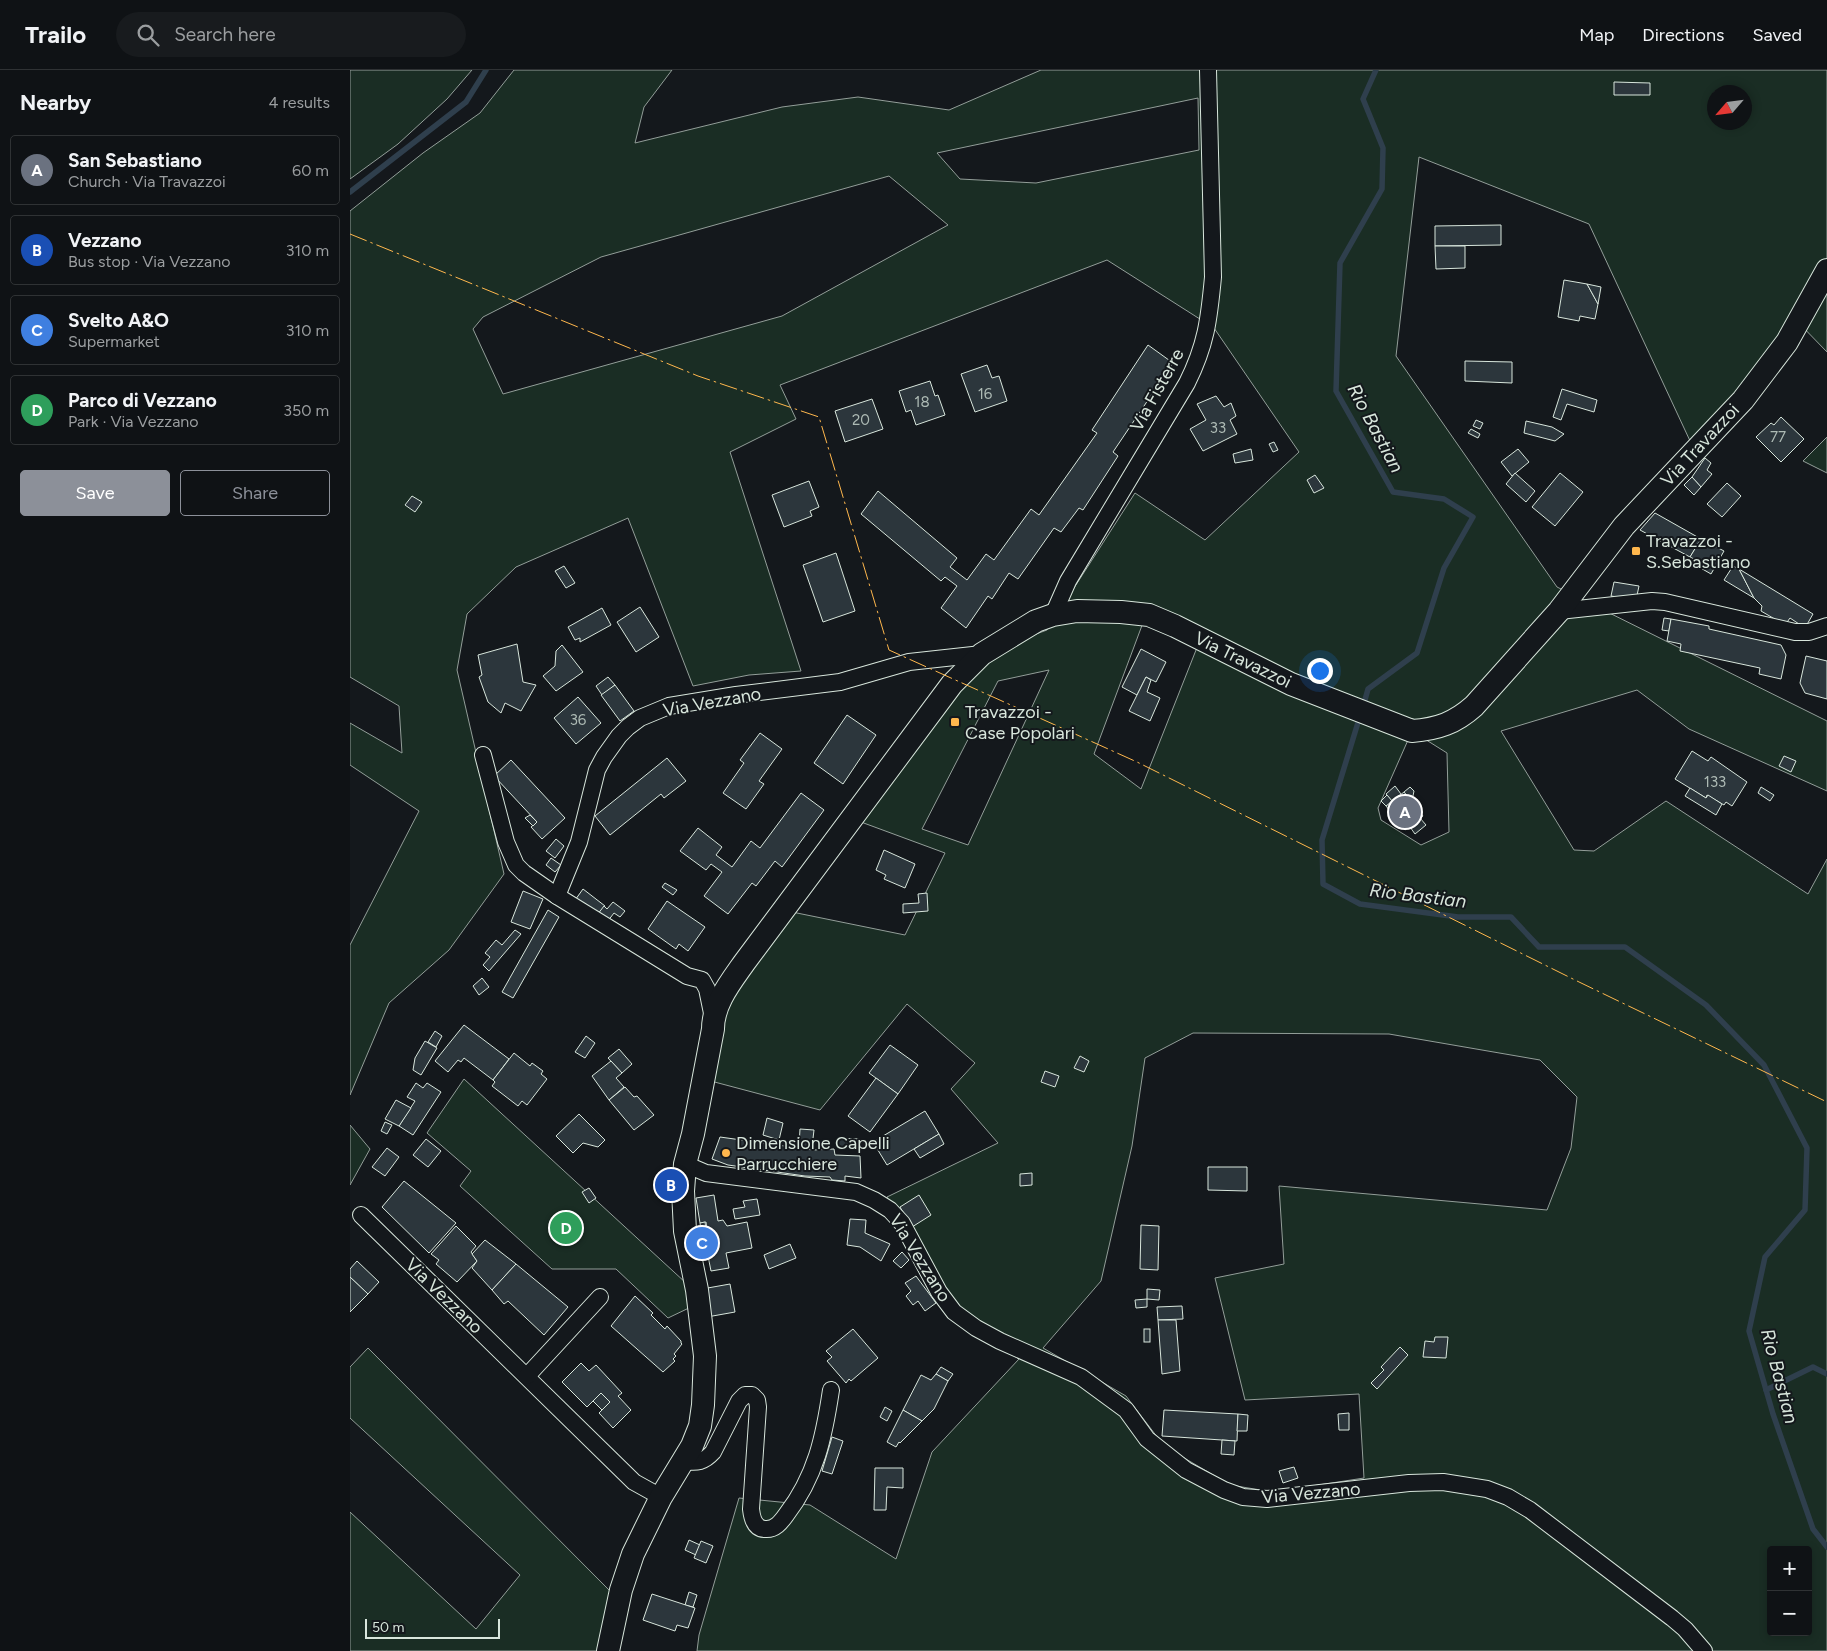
<!DOCTYPE html>
<html lang="en">
<head>
<meta charset="utf-8">
<style>
	:root { --surface:#0f1215; --page:#181b1e; --text:#f1f3f6; --muted:#9b9ea0; --line:#2f3234; --accent:#8c9099 }
	body { margin:0; font-family:Figtree,sans-serif; background:var(--page); color:var(--text) }
	.controls { position:absolute; right:15px; bottom:15px; display:grid; overflow:hidden; border-radius:5px; box-shadow:0 2px 8px #0003 }
	.controls button { width:45px; height:45px; display:grid; place-items:center; padding:0; border:0; border-bottom:1px solid var(--line); background:var(--surface); color:var(--text); font:25px sans-serif }
	.compass { position:absolute; left:1357px; top:15px; width:45px; height:45px; border-radius:50%; background:var(--surface); box-shadow:0 2px 8px #0003; rotate:242deg }
	.scale { position:absolute; left:15px; bottom:12px; width:135px; box-sizing:border-box; padding-left:5px; border:2px solid #d8e6dc; border-top:0; font-size:14px; line-height:18px; white-space:nowrap; color:#d8e6dc; -webkit-text-stroke:4px #14181c; paint-order:stroke }
	.you { position:absolute; left:969px; top:600px; width:18px; height:18px; margin:-12px; border:4px solid #fff; border-radius:50%; background:#1a73e8; box-shadow:0 0 0 8px #1a73e833 }
	.badge { display:grid; place-items:center; width:32px; height:32px; border-radius:50%; background:var(--accent); color:#fff; font-size:16px; font-weight:700 }
	.pin { position:absolute; translate:-50% -50%; border:2px solid #fff; box-shadow:0 1px 5px #0006 }
	.list { margin:0; padding:0; list-style:none }
	h2 { display:flex; justify-content:space-between; align-items:center; height:65px; margin:0; padding:0 20px; font-size:21px }
	h2 small { font-size:16px; font-weight:400; color:var(--muted) }
	.list li { display:grid; grid-template-columns:32px 1fr auto; gap:15px; align-items:center; box-sizing:border-box; height:70px; margin:0 10px 10px; padding:0 10px; border:1px solid var(--line); border-radius:5px }
	.list b { display:block; font-size:19px; white-space:nowrap }
	.list p { margin:0; font-size:16px; white-space:nowrap; color:var(--muted) }
	.list em { font-size:16px; font-style:normal; color:var(--muted) }
	.actions { display:flex; gap:10px; padding:15px 20px }
	.actions a { flex:1; padding:11px 0; border:1px solid var(--accent); border-radius:5px; text-align:center; font-size:18px; color:var(--accent) }
	.actions .main { background:var(--accent); color:#fff }
	.icon { flex:none; width:28px; height:28px; fill:none; stroke:currentColor; stroke-width:2; stroke-linecap:round; stroke-linejoin:round }
	.map { position:relative; flex:none; width:1477px; height:1581px; overflow:hidden }
	header { display:flex; align-items:center; gap:30px; box-sizing:border-box; height:70px; padding:0 25px; background:var(--surface); border-bottom:1px solid var(--line) }
	header strong { font-size:24px }
	nav { display:flex; gap:28px; margin-inline-start:auto; font-size:18px }
	.search { width:350px; height:45px; background:var(--page); display:flex; align-items:center; gap:12px; box-sizing:border-box; padding:0 18px; border-radius:28px; color:var(--muted); font-size:19px }
	main { display:flex }
	aside { flex:1; background:var(--surface) }
	.map>svg:first-child { display:block }
</style>
</head>
<body>
<header>
<strong>Trailo</strong>
<div class="search"><svg class="icon" aria-label="search" viewBox="0 0 24 24"><circle cx="10" cy="10" r="6"/><path d="M15 15l6 6"/></svg>Search here</div>
<nav><a>Map</a><a>Directions</a><a>Saved</a></nav>
</header>
<main>
<aside>
<h2>Nearby<small>4 results</small></h2>
<ul class="list">
<li><span class="badge" style="background:#6b7280">A</span><div><b>San Sebastiano</b><p>Church · Via Travazzoi</p></div><em>60 m</em></li>
<li><span class="badge" style="background:#1a4fb4">B</span><div><b>Vezzano</b><p>Bus stop · Via Vezzano</p></div><em>310 m</em></li>
<li><span class="badge" style="background:#3f7fe0">C</span><div><b>Svelto A&amp;O</b><p>Supermarket</p></div><em>310 m</em></li>
<li><span class="badge" style="background:#2e9e5b">D</span><div><b>Parco di Vezzano</b><p>Park · Via Vezzano</p></div><em>350 m</em></li>
</ul>
<div class="actions"><a class="main">Save</a><a>Share</a></div>
</aside>
<div class="map">
<svg width="1477" height="1581" viewBox="0 0 1477 1581">
	<rect width="100%" height="100%" fill="#14181c"/>
	<g fill="#1a2d24" stroke="#939e99" fill-rule="evenodd">
		<path d="M0 0H122L97 29 48 74 0 109Z"/>
		<path d="M164 0H322L294 37 285 73 432 37 508 27 599 40 691 0H1477V282L1443 247 1435 263 1367 345 1341 373 1239 154 1069 87 1046 286 1207 517 1477 651V721L1339 659 1287 620 1151 661 1224 780 1244 781 1316 731 1458 824 1477 789V1581H347L349 1565 389 1428 460 1435 546 1489 582 1382 669 1289 598 1244 537 1127 648 1073 601 1019 625 993 557 934 470 1040 357 1010 376 937 442 842 555 865 595 783 511 752 629 593 654 576 697 560 785 423 855 470 949 382 864 258 757 190 430 315 446 349 380 382 451 601 399 605 343 616 278 448 166 497 117 544 107 600 154 804 99 880 39 933 0 1025V875L69 741 0 695V653L52 683 49 636 0 607V141L73 83 130 43ZM1364 22H1394V52H1364ZM848 28 849 80 686 113 610 109 587 83ZM539 106 598 155 432 246 153 324 123 259 133 247 251 187ZM794 550 848 575 791 719 744 684ZM699 600 618 775 572 759 648 611ZM1062 661 1097 683 1099 762 1071 775 1031 750 1028 738ZM843 963 1039 964 1190 990 1227 1027 1221 1078 1197 1140 929 1116 934 1194 865 1208 895 1330 1009 1324 1014 1408 923 1422 880 1415 814 1376 776 1326 693 1278 751 1211 782 1076 795 988ZM1421 1480H1458V1562H1421Z"/>
		<path d="M1477 367V403L1453 391Z"/>
		<path d="M114 1009 336 1213 341 1237 318 1248 266 1199H202L110 1116 121 1101 77 1063Z"/>
		<path d="M0 1055 20 1079 0 1115Z"/>
		<path d="M18 1278 262 1523 250 1581H0V1442L126 1559 170 1505 0 1348V1297Z"/>
	</g>
	<g fill="none" stroke-linecap="round" stroke-linejoin="round">
		<g stroke="#2f3f4d" stroke-width="5.5">
			<path d="M0 122 116 32 136 0"/>
			<path d="M1013 637 1018 619 1067 583 1094 498 1123 447 1094 429 1043 422 986 321 990 193 1032 119 1033 78 1013 29 1026 0"/>
			<path d="M1010 646 972 770 973 814 1010 834 1108 847H1161L1189 877H1275L1356 935 1414 995 1457 1078 1455 1140 1415 1187 1399 1261 1423 1344 1463 1459 1477 1477"/>
			<path d="M1416 1320 1463 1297 1477 1304"/>
		</g>
	</g>
	<g fill="#2c363c" stroke="#d8e6dc">
		<path d="M1264 12 1300 13V25H1264Z"/>
		<path d="M1151 155V175L1085 176V156Z"/>
		<path d="M1085 176H1115V198L1086 199Z"/>
		<path d="M1214 210 1237 214 1248 234 1245 249 1230 246 1229 251 1208 247Z"/>
		<path d="M1237 214 1251 217 1248 234Z"/>
		<path d="M798 275 823 293 763 382 768 386 733 440 729 438 711 462 704 458 668 509 659 503 642 529 638 526 616 558 591 538 607 516 595 507 591 511 511 444 528 421 607 488 600 497 617 510 636 484 644 490 681 439 689 445 747 363 742 360Z"/>
		<path d="M1115 291 1162 292V313L1115 311Z"/>
		<path d="M637 295 642 308 649 306 657 331 625 342 611 304Z"/>
		<path d="M580 311 585 326 588 325 595 345 566 355 561 340 556 342 549 321Z"/>
		<path d="M1212 319 1247 330 1244 342 1217 334 1211 350 1203 347Z"/>
		<path d="M866 326 874 337 881 333 886 346 880 350 887 364 853 381 840 359 856 350 847 334Z"/>
		<path d="M522 329 533 359 495 372 485 341Z"/>
		<path d="M1431 347 1454 369 1431 392 1406 367 1421 353 1424 355Z"/>
		<path d="M1126 350 1133 353 1130 359 1123 356Z"/>
		<path d="M1176 351 1202 357 1214 364 1205 371 1174 363Z"/>
		<path d="M1121 359 1130 364 1128 368 1118 363Z"/>
		<path d="M924 372 928 380 923 382 919 374Z"/>
		<path d="M901 379 903 390 885 393 883 384Z"/>
		<path d="M1168 379 1179 392 1162 406 1151 392Z"/>
		<path d="M1355 388 1361 393 1357 400 1362 404 1351 417 1342 407Z"/>
		<path d="M1165 403 1185 421 1176 432 1156 414Z"/>
		<path d="M1210 403 1233 422 1205 456 1182 437Z"/>
		<path d="M965 405 974 418 964 423 957 410Z"/>
		<path d="M1342 407 1351 417 1344 425 1334 415Z"/>
		<path d="M459 411 469 437 460 441 462 446 434 457 422 425Z"/>
		<path d="M1377 413 1391 426 1372 447 1357 434Z"/>
		<path d="M62 426 72 432 65 442 55 435Z"/>
		<path d="M1305 443 1351 469 1340 487 1290 460Z"/>
		<path d="M1351 469 1374 481 1361 504 1342 493 1344 489 1340 487Z"/>
		<path d="M486 483 505 541 473 552 453 495Z"/>
		<path d="M214 496 225 513 216 518 205 501Z"/>
		<path d="M1383 496 1389 499 1404 528 1374 510Z"/>
		<path d="M1389 499 1463 544 1455 558 1440 548 1435 555 1411 541 1412 536 1404 528Z"/>
		<path d="M1264 512 1289 516 1286 530 1261 526Z"/>
		<path d="M290 537 309 567 286 582 267 552Z"/>
		<path d="M252 538 261 555 230 572V568L225 570 218 557Z"/>
		<path d="M1314 548 1321 549 1319 561 1312 560Z"/>
		<path d="M1321 549 1359 556V559L1431 575 1436 585 1431 609 1409 604 1410 598 1330 581 1331 574 1317 571Z"/>
		<path d="M167 574 173 612 186 615 171 641 155 633 151 643 138 632 129 607 132 605 128 585Z"/>
		<path d="M212 575 233 602 206 621 193 606 205 596 206 581Z"/>
		<path d="M791 579 816 592 806 612 796 607 787 625 772 617Z"/>
		<path d="M1456 586 1477 591V629L1455 623 1450 613Z"/>
		<path d="M258 607 265 615 252 625 246 616Z"/>
		<path d="M796 607 801 610 797 622 810 628 800 651 779 641Z"/>
		<path d="M265 615 284 641 270 651 251 625Z"/>
		<path d="M228 627 251 653 226 674 204 648Z"/>
		<path d="M497 645 526 665 493 714 464 693Z"/>
		<path d="M410 663 432 679 409 711 414 714 396 739 373 723 394 693 390 690Z"/>
		<path d="M1342 681 1358 691 1361 687 1397 712 1382 736 1376 732 1374 735 1357 725 1356 728 1325 709Z"/>
		<path d="M1434 686 1446 691 1441 702 1429 696Z"/>
		<path d="M317 688 336 711 314 728 311 724 260 765 245 746Z"/>
		<path d="M161 690 215 748 192 769 181 757 187 752 144 706Z"/>
		<path d="M1045 716 1051 724 1042 731 1036 724Z"/>
		<path d="M1060 717 1064 721 1063 726 1060 729 1054 722Z"/>
		<path d="M1411 717 1424 725 1420 731 1408 723Z"/>
		<path d="M1340 718 1356 728 1358 725 1372 734 1366 745 1335 726Z"/>
		<path d="M1054 722 1073 746 1055 760 1036 736Z"/>
		<path d="M451 723 474 740 432 797 425 791 406 816 402 813 378 844 354 826 372 802 361 794 356 800 330 781 348 758 372 777 366 785 382 797 401 771 410 778Z"/>
		<path d="M1037 725 1042 731 1036 736 1031 731Z"/>
		<path d="M180 745 187 752 183 756 175 748Z"/>
		<path d="M1070 748 1076 755 1065 764 1060 757Z"/>
		<path d="M206 769 214 776 205 788 196 781Z"/>
		<path d="M534 780 565 794 555 818 534 809 536 805 526 800Z"/>
		<path d="M201 788 211 795 205 802 196 795Z"/>
		<path d="M315 813 327 820 323 825 312 817Z"/>
		<path d="M233 819 255 836 244 850 223 833Z"/>
		<path d="M173 821 193 829 180 859 161 852Z"/>
		<path d="M577 823 578 841 553 843V834L569 833 568 824Z"/>
		<path d="M317 831 355 857 338 881 329 874 326 879 298 859Z"/>
		<path d="M263 832 275 841 270 847 264 843 254 856 244 849 254 836 257 839Z"/>
		<path d="M198 840 209 847 163 928 152 922Z"/>
		<path d="M165 860 171 864 139 901 133 895 140 887 135 883 146 870 152 875Z"/>
		<path d="M132 908 139 917 129 925 123 916Z"/>
		<path d="M114 955 159 989 143 1010 114 988 111 992 108 990 98 1002 85 991Z"/>
		<path d="M85 961 92 966 86 977 78 972Z"/>
		<path d="M236 966 245 973 235 988 225 982Z"/>
		<path d="M75 971 87 978 71 1005 63 1000 65 988Z"/>
		<path d="M540 975 568 995 548 1024 519 1003Z"/>
		<path d="M269 979 282 994 272 1003 258 988Z"/>
		<path d="M164 983 180 996 182 993 193 1001 191 1004 197 1009 177 1035 172 1031 168 1036 142 1016 145 1012 143 1010Z"/>
		<path d="M730 986 739 991 734 1002 724 998Z"/>
		<path d="M261 991 272 1003 266 1008 274 1017 259 1030 242 1006Z"/>
		<path d="M695 1001 709 1006 705 1017 691 1012Z"/>
		<path d="M526 1008 548 1024 520 1062 498 1046Z"/>
		<path d="M66 1013 73 1018 77 1013 91 1022 63 1065 49 1056 65 1031 57 1027Z"/>
		<path d="M275 1017 284 1027 287 1026 304 1045 284 1060 259 1030Z"/>
		<path d="M46 1030 61 1038 49 1056 35 1049Z"/>
		<path d="M575 1041 589 1064 537 1095 523 1072Z"/>
		<path d="M229 1044 255 1070 248 1077 233 1073 223 1083 206 1066Z"/>
		<path d="M417 1048 433 1053 429 1070 413 1065Z"/>
		<path d="M35 1052 42 1055 37 1064 31 1061Z"/>
		<path d="M450 1059 464 1060 462 1077 449 1076Z"/>
		<path d="M589 1064 594 1074 570 1088 564 1079Z"/>
		<path d="M370 1067 463 1080 484 1079 485 1085 510 1086 511 1108 495 1106V1111L482 1110 480 1107 455 1106 378 1095 362 1089Z"/>
		<path d="M488 1068 509 1069V1077L488 1078Z"/>
		<path d="M76 1069 91 1081 78 1097 63 1085Z"/>
		<path d="M37 1078 49 1087 35 1106 22 1097Z"/>
		<path d="M858 1097H897V1121L858 1120Z"/>
		<path d="M682 1103V1115L670 1116V1104Z"/>
		<path d="M54 1111 106 1153 79 1183 32 1137Z"/>
		<path d="M239 1118 246 1128 239 1133 232 1122Z"/>
		<path d="M364 1125 368 1151 373 1150 377 1156 397 1152 402 1178 376 1183 379 1198 361 1201 357 1181 347 1183 345 1173 352 1168 358 1167 356 1152 350 1153 346 1128Z"/>
		<path d="M569 1125 581 1145 562 1157 550 1137Z"/>
		<path d="M407 1129 410 1145 385 1149 383 1139 395 1137 393 1131Z"/>
		<path d="M500 1149 516 1150 515 1163 540 1174 531 1191 510 1177 497 1175Z"/>
		<path d="M355 1152 357 1166 352 1168 350 1153Z"/>
		<path d="M791 1155 809 1156 808 1200 790 1199Z"/>
		<path d="M106 1156 126 1176 121 1182 127 1191 107 1212 86 1194 89 1190 81 1184Z"/>
		<path d="M135 1170 166 1194 142 1220 122 1198 127 1191 122 1184Z"/>
		<path d="M440 1174 446 1188 419 1199 414 1185Z"/>
		<path d="M552 1182 559 1190 551 1198 543 1191Z"/>
		<path d="M7 1191 29 1212 18 1224 0 1207V1199Z"/>
		<path d="M166 1194 218 1237 194 1265 158 1231 154 1234 142 1220Z"/>
		<path d="M566 1206 586 1233 575 1241 568 1231 563 1235 556 1226 561 1221 555 1213Z"/>
		<path d="M0 1207 18 1224 0 1242Z"/>
		<path d="M380 1214 385 1242 357 1247 352 1219Z"/>
		<path d="M797 1219 810 1220 809 1230 797 1229Z"/>
		<path d="M285 1226 303 1243 301 1245 315 1259 317 1256 331 1271V1273L332 1274 324 1284 326 1286 323 1289 325 1291 313 1302 261 1256Z"/>
		<path d="M797 1229V1237L786 1238 785 1230Z"/>
		<path d="M832 1236 833 1249 808 1250 807 1237Z"/>
		<path d="M808 1250H826L830 1301 812 1304Z"/>
		<path d="M503 1259 528 1288 501 1311 499 1309 496 1313 477 1291 482 1287 476 1281Z"/>
		<rect x="794" y="1259" width="6" height="13"/>
		<path d="M1085 1267H1098L1096 1288 1073 1287 1075 1271 1084 1272Z"/>
		<path d="M1050 1277 1058 1285 1027 1319 1021 1313 1034 1300 1031 1297Z"/>
		<path d="M231 1293 239 1301 246 1295 272 1323 268 1326 281 1340 263 1358 249 1343 260 1332 251 1323 237 1337 212 1312Z"/>
		<path d="M591 1297 603 1304 598 1311 586 1304Z"/>
		<path d="M586 1304 598 1311 584 1339 572 1351 553 1340 571 1305 581 1310Z"/>
		<path d="M251 1323 260 1332 252 1340 243 1331Z"/>
		<path d="M535 1337 542 1341 537 1351 530 1347Z"/>
		<path d="M553 1340 572 1351 550 1373 549 1372 546 1377 537 1372Z"/>
		<path d="M814 1340 888 1344 887 1371 812 1366Z"/>
		<path d="M999 1343V1360H989L988 1344Z"/>
		<path d="M888 1344 898 1345 897 1361H887Z"/>
		<path d="M482 1367 493 1371 482 1404 472 1401Z"/>
		<path d="M872 1370 885 1371 884 1385 871 1384Z"/>
		<path d="M944 1397 948 1408 933 1413 929 1401Z"/>
		<path d="M525 1398H553V1418L537 1417 536 1440H524Z"/>
		<path d="M339 1470 350 1475 346 1485 335 1480Z"/>
		<path d="M351 1471 363 1476 356 1493 344 1488Z"/>
		<path d="M339 1522 347 1525 343 1537 335 1535Z"/>
		<path d="M302 1524 345 1538 338 1558 327 1555 325 1561 293 1550Z"/>
	</g>
	<g fill="none" stroke-linecap="round" stroke-linejoin="round">
		<defs>
			<g id="street">
				<path d="M1209 541 1302 531 1315 532 1445 562H1459L1477 556"/>
				<path d="M703 545 718 511 837 313C856 275 859 250 863 207L858 0"/>
				<path d="M133 685 156 772 166 795 174 803 207 826 337 906 352 910 357 919 363 948"/>
				<path d="M207 826 229 772 247 700 254 687 269 666 278 657 290 648 319 636 386 625 490 612 559 592 632 584"/>
				<path d="M335 1094 356 1103 506 1122 524 1130 540 1140 552 1153 589 1222 604 1242 626 1258 650 1271 731 1307 776 1340 797 1369 836 1400 874 1420 893 1427 917 1429 1059 1413 1093 1412 1137 1419 1158 1427 1180 1440 1322 1548 1335 1559 1354 1581"/>
				<path d="M11 1145 284 1412 311 1427"/>
				<path d="M177 1306 250 1227"/>
				<path d="M334 1391C347 1393 354 1392 363 1382L389 1331 395 1325H402L407 1330 408 1337 401 1439C402 1448 405 1459 415 1459 425 1460 431 1452 436 1445 466 1406 474 1367 481 1320"/>
			</g>
			<path id="secondary" d="M258 1581 271 1520 283 1484 311 1427 342 1376 350 1356 353 1335 355 1286 347 1220 335 1161 333 1121 335 1094 343 1064 363 959C363 934 380 913 394 893L602 614 632 584 686 551 703 545 727 541 771 542 799 545 825 556 941 614 1062 661C1088 659 1105 653 1124 636L1209 541 1274 456 1393 330 1437 272 1477 200"/>
		</defs>
		<use href="#street" stroke="#d8e6dc" stroke-width="18"/>
		<use href="#secondary" stroke="#d8e6dc" stroke-width="24"/>
		<use href="#street" stroke="#14181c" stroke-width="16"/>
		<use href="#secondary" stroke="#14181c" stroke-width="22"/>
		<path stroke="#ffb74d" stroke-width="1" stroke-dasharray="18 4 2.5 4" stroke-linecap="butt" d="M0 164 348 306 469 347 539 580 787 692 1227 911 1477 1032"/>
	</g>
	<g fill="#ffb74d" stroke="#14181c" stroke-width="2">
		<rect x="1281" y="476" width="10" height="10" rx="2.5"/>
		<rect x="600" y="647" width="10" height="10" rx="2.5"/>
		<circle cx="376" cy="1083" r="5"/>
	</g>
	<g text-anchor="middle" stroke-width="4" stroke-linejoin="round" paint-order="stroke">
		<g font-size="15" fill="#adbab4">
			<text x="635" y="329">16</text>
			<text x="572" y="337">18</text>
			<text x="511" y="355">20</text>
			<text x="868" y="363">33</text>
			<text x="1428" y="372">77</text>
			<text x="228" y="655">36</text>
			<text x="1365" y="717">133</text>
		</g>
		<g font-size="18" fill="#d8e6dc" stroke="#14181c">
			<text transform="translate(807 320) rotate(-61)" y="6">Via Fisterre</text>
			<text transform="translate(1350 375) rotate(-47)" y="6">Via Travazzoi</text>
			<text transform="translate(893 590) rotate(26)" y="6">Via Travazzoi</text>
			<text transform="translate(362 632) rotate(-10)" y="6">Via Vezzano</text>
			<text transform="translate(570 1188) rotate(58)" y="6">Via Vezzano</text>
			<text transform="translate(94 1226) rotate(44)" y="6">Via Vezzano</text>
			<text transform="translate(961 1423) rotate(-5)" y="6">Via Vezzano</text>
		</g>
		<g font-size="18" fill="#d8e6dc" stroke="#14181c" text-anchor="start">
			<text x="1296" y="477">Travazzoi -<tspan x="1296" dy="21">S.Sebastiano</tspan></text>
			<text x="615" y="648">Travazzoi -<tspan x="615" dy="21">Case Popolari</tspan></text>
			<text x="386" y="1079">Dimensione Capelli<tspan x="386" dy="21">Parrucchiere</tspan></text>
		</g>
		<g font-size="19" font-style="italic" fill="#d8e6dc" stroke="#14181c">
			<text transform="translate(1026 358) rotate(62)" y="7">Rio Bastian</text>
			<text transform="translate(1068 825) rotate(7)" y="7">Rio Bastian</text>
			<text transform="translate(1430 1306) rotate(75)" y="7">Rio Bastian</text>
		</g>
	</g>
</svg>
<div class="controls">
<button>+</button>
<button>−</button>
</div>
<svg class="compass" viewBox="-18 -18 36 36"><path d="M0-13l5 13h-10z" fill="#e53935"/><path d="M0 13l5-13h-10z" fill="#9b9ea0"/></svg>
<div class="scale">50 m</div>
<div class="you"></div>
<div class="pin badge" style="left:1055px;top:742px;background:#6b7280">A</div>
<div class="pin badge" style="left:321px;top:1115px;background:#1a4fb4">B</div>
<div class="pin badge" style="left:352px;top:1173px;background:#3f7fe0">C</div>
<div class="pin badge" style="left:216px;top:1158px;background:#2e9e5b">D</div>
</div>
</main>
</body>
</html>
